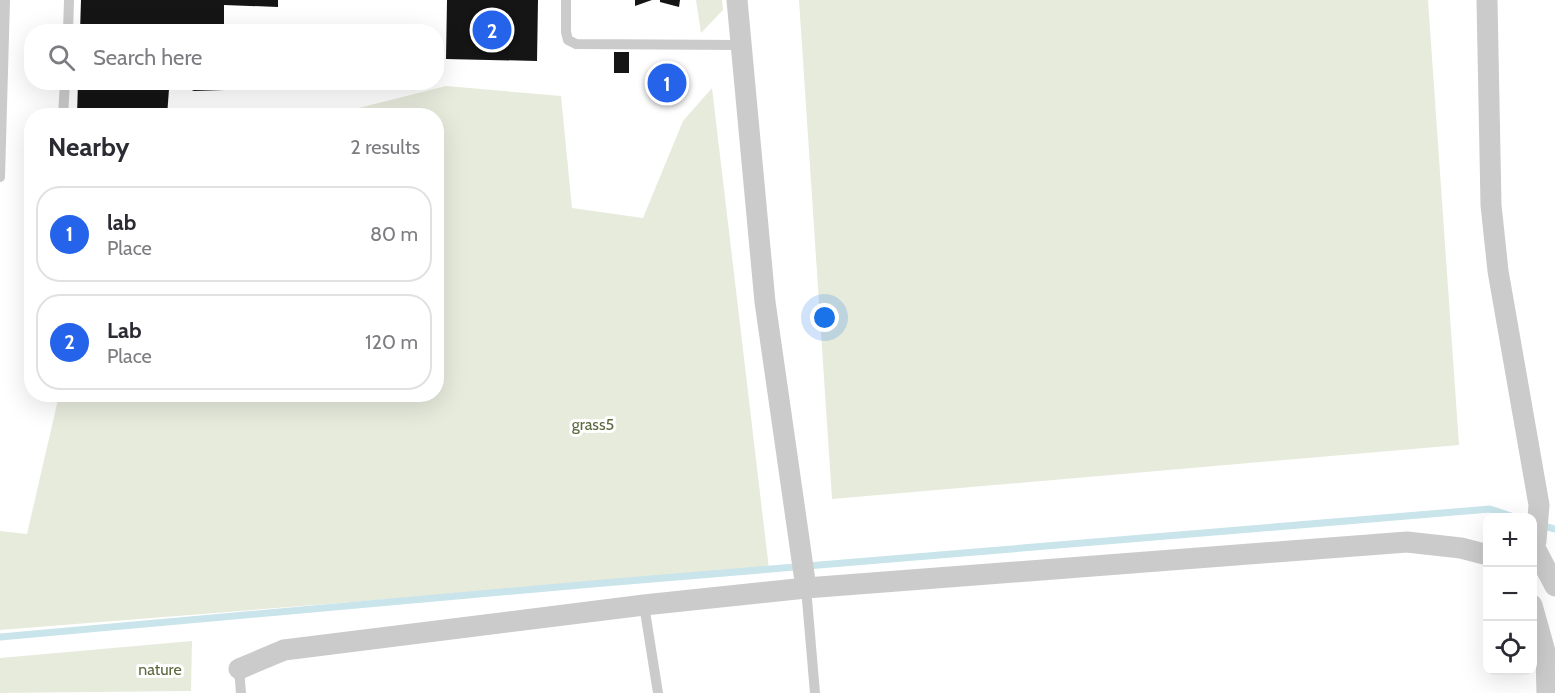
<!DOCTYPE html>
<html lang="en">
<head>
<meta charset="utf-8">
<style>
	:root { --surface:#fff; --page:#f7f7f7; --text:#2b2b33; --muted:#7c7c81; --line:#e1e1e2; --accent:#2563eb }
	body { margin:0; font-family:Cabin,sans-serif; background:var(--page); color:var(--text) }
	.controls { position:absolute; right:18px; bottom:18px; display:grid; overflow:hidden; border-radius:12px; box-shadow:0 6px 24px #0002 }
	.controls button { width:54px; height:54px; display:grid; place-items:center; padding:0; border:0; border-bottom:2px solid var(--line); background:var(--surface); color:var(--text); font:30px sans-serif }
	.you { position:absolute; left:825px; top:318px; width:21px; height:21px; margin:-15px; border:4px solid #fff; border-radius:50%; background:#1a73e8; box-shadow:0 0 0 9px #1a73e833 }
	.badge { display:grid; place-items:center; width:39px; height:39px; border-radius:50%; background:var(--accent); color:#fff; font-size:20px; font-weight:700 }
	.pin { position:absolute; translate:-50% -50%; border:3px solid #fff; box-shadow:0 2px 6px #0006 }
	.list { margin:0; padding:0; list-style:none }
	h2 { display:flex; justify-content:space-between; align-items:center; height:78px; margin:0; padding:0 24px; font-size:26px }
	h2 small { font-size:20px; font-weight:400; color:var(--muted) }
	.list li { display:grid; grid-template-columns:39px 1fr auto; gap:18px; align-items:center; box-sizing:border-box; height:96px; margin:0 12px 12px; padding:0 12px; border:2px solid var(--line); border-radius:24px }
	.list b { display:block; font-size:22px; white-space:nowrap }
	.list p { margin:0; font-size:20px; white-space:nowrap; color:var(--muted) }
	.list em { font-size:20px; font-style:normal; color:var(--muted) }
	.icon { flex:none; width:33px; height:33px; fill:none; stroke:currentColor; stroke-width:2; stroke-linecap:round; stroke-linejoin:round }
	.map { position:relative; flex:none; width:1555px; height:693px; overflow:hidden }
	.search { position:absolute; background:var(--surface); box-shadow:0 6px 24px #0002; left:24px; top:24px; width:420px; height:66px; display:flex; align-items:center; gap:15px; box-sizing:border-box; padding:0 21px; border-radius:24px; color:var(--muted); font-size:22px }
	.panel { position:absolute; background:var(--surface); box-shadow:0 6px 24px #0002; left:24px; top:108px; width:420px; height:294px; border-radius:24px }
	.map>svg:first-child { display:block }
</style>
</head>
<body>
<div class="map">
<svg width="1555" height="693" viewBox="0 0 1555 693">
	<rect width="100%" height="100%" fill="#fff"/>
	<g fill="#e7ebdc">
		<path d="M696 0H722L723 10 701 33Z"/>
		<path d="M799 0H1428L1459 445 832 499Z"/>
		<path d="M446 86 561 96 572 208 643 218 683 121 712 88 769 569 0 630V531L27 534 59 395 436 394V116L331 115Z"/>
		<path d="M192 641 191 691 0 693V658Z"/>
	</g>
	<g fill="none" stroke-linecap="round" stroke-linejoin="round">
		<g stroke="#c9e4eb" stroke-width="7">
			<path d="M1540 525 1555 529"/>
			<path d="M0 637 592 584 1490 509 1517 518"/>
		</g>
	</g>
	<g fill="#151515">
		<path d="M81 0H278V7L224 5V26L248 27V32H80Z"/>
		<path d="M447 0H538L537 61 446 59Z"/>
		<path d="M635 0H652L635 6Z"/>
		<path d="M660 0H680L679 7 660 2Z"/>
		<rect x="614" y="52" width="15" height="21"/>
		<path d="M679 70 683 91 655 96 651 75Z"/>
		<path d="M78 82H167L169 89 167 116H77Z"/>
		<path d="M173 82H231L225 90 194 91Z"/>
		<path d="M178 111H192V116H172Z"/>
	</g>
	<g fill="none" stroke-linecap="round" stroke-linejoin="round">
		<g stroke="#cbcbcb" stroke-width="10">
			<path d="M566 0V32L568 40 576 44 741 45"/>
			<path d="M68 32 69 0"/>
			<path d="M63 116 65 82"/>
			<path d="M0 177 5 0"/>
			<path d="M806 588 815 693"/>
			<path d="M644 605 658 693"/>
			<path d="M239 669 241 693"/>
		</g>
		<g stroke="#cbcbcb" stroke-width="21">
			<path d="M737 0 765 302 806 588"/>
			<path d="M1487 0 1491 205 1498 271 1539 505 1536 541 1532 549"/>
			<path d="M1534 546 1555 586"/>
			<path d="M1532 605 1546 655 1547 693"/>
			<path d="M239 669 284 650 644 605 806 588 1407 542 1461 548 1488 555"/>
		</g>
	</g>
	<g text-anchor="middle" stroke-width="6" stroke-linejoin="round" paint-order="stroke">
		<g font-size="16" fill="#5a693d" stroke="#fff">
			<text x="593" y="430">grass5</text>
			<text x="160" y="675">nature</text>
		</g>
	</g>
</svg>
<div class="controls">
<button>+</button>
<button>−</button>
<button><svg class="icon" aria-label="locate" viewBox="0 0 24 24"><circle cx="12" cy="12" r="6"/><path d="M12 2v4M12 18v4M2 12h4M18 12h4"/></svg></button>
</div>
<div class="you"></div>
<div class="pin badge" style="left:667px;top:83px">1</div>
<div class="pin badge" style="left:492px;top:30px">2</div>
<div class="search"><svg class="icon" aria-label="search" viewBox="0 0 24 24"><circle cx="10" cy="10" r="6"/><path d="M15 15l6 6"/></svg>Search here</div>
<section class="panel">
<h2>Nearby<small>2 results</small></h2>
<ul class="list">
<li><span class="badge">1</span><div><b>lab</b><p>Place</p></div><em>80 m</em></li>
<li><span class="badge">2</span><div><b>Lab</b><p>Place</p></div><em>120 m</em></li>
</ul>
</section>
</div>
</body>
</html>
